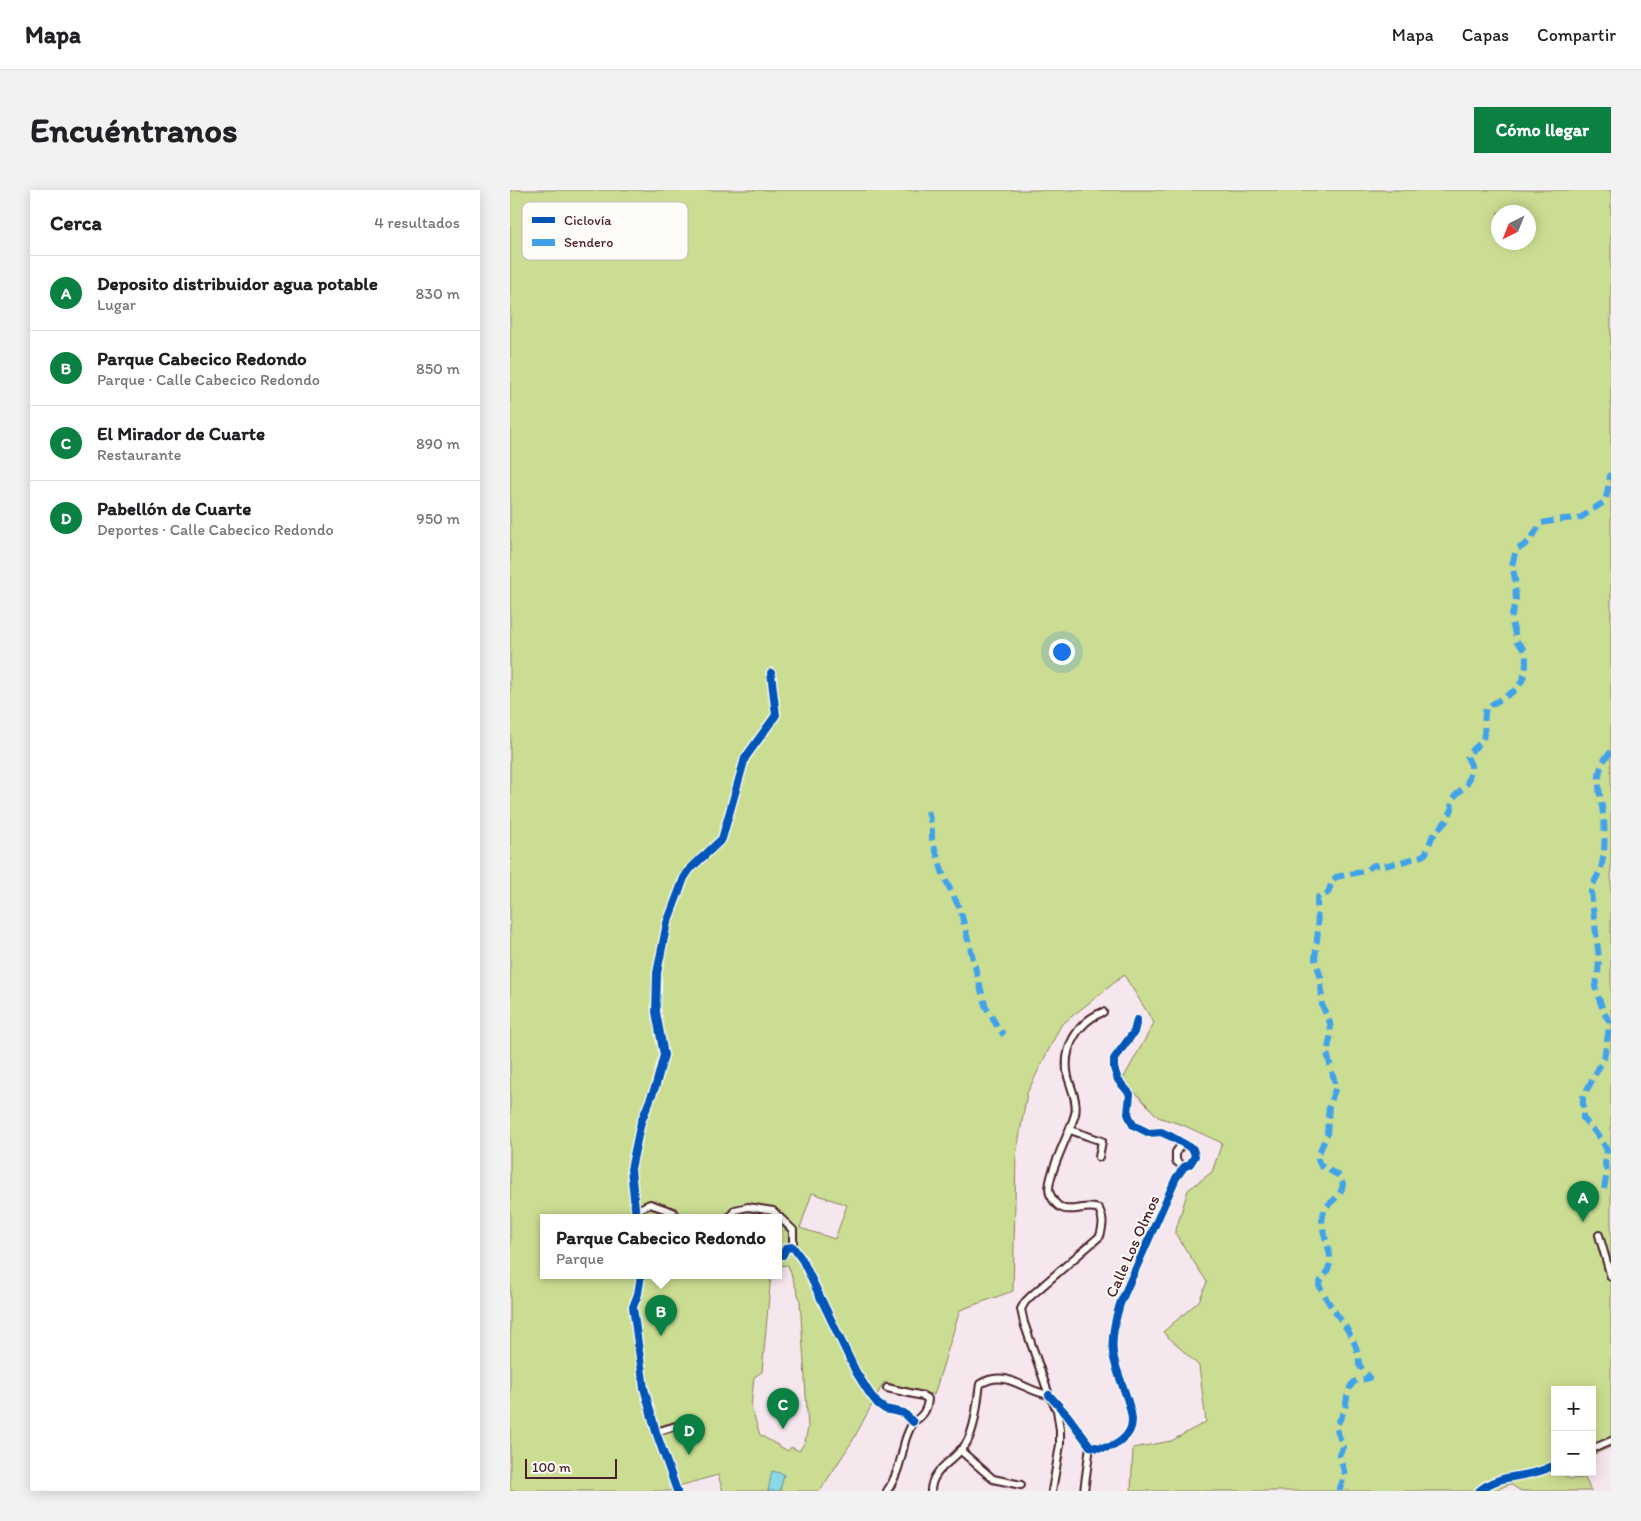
<!DOCTYPE html>
<html lang="es">
<head>
<meta charset="utf-8">
<style>
	:root { --surface:#fff; --page:#f2f2f2; --text:#202124; --muted:#757577; --line:#e0e0e0; --accent:#0b8043 }
	body { margin:0; font-family:Itim,sans-serif; background:var(--page); color:var(--text) }
	.controls { position:absolute; right:15px; bottom:15px; display:grid; overflow:hidden; border-radius:0px; box-shadow:0 2px 12px #0003 }
	.controls button { width:45px; height:45px; display:grid; place-items:center; padding:0; border:0; border-bottom:1px solid var(--line); background:var(--surface); color:var(--text); font:25px sans-serif }
	.compass { position:absolute; left:981px; top:15px; width:45px; height:45px; border-radius:50%; background:var(--surface); box-shadow:0 2px 12px #0003; rotate:223deg }
	.scale { position:absolute; left:15px; bottom:12px; width:92px; box-sizing:border-box; padding-left:5px; border:2px solid #4a1f2b; border-top:0; font-size:14px; line-height:18px; white-space:nowrap; color:#4a1f2b; -webkit-text-stroke:4px #fdfcf7; paint-order:stroke }
	.you { position:absolute; left:551px; top:461px; width:18px; height:18px; margin:-12px; border:4px solid #fff; border-radius:50%; background:#1a73e8; box-shadow:0 0 0 8px #1a73e833 }
	.badge { display:grid; place-items:center; width:32px; height:32px; border-radius:50%; background:var(--accent); color:#fff; font-size:16px; font-weight:700 }
	.pin { position:absolute; translate:-50% -41px; filter:drop-shadow(0 1px 2px #0008) }
	.pin::after { content:''; position:absolute; top:26px; width:18px; height:15px; background:inherit; clip-path:polygon(0 0,100% 0,50% 100%) }
	.popup { position:absolute; left:30px; top:1024px; width:242px; height:65px; box-sizing:border-box; display:grid; place-content:center; border-radius:0px; background:var(--surface); filter:drop-shadow(0 1px 4px #0005); font-size:16px; white-space:nowrap; color:var(--muted) }
	.popup b { font-size:19px; color:var(--text) }
	.popup::after { content:''; position:absolute; left:50%; top:100%; margin-left:-10px; border:10px solid transparent; border-top-color:var(--surface) }
	.list { margin:0; padding:0; list-style:none }
	h2 { display:flex; justify-content:space-between; align-items:center; height:65px; margin:0; padding:0 20px; font-size:21px }
	h2 small { font-size:16px; font-weight:400; color:var(--muted) }
	.list li { display:grid; grid-template-columns:32px 1fr auto; gap:15px; align-items:center; box-sizing:border-box; height:75px; padding:0 20px; border-top:1px solid var(--line) }
	.list b { display:block; font-size:19px; white-space:nowrap }
	.list p { margin:0; font-size:16px; white-space:nowrap; color:var(--muted) }
	.list em { font-size:16px; font-style:normal; color:var(--muted) }
	.map { position:relative; flex:none; width:1101px; height:1301px; overflow:hidden; border-radius:0px }
	header { display:flex; align-items:center; gap:30px; box-sizing:border-box; height:70px; padding:0 25px; background:var(--surface); border-bottom:1px solid var(--line) }
	header strong { font-size:24px }
	nav { display:flex; gap:28px; margin-inline-start:auto; font-size:18px }
	.intro { display:flex; align-items:center; justify-content:space-between; box-sizing:border-box; height:120px; padding:0 30px }
	h1 { margin:0; font-size:35px }
	.button { padding:12px 22px; border-radius:0px; background:var(--accent); color:#fff; font-size:18px; font-weight:700 }
	main { display:flex; gap:30px; padding:0 30px }
	aside { flex:1; background:var(--surface); border-radius:0px; box-shadow:0 2px 12px #0003 }
	.map>svg:first-child { display:block }
</style>
</head>
<body>
<header>
<strong>Mapa</strong>
<nav><a>Mapa</a><a>Capas</a><a>Compartir</a></nav>
</header>
<div class="intro"><h1>Encuéntranos</h1><a class="button">Cómo llegar</a></div>
<main>
<aside>
<h2>Cerca<small>4 resultados</small></h2>
<ul class="list">
<li><span class="badge">A</span><div><b>Deposito distribuidor agua potable</b><p>Lugar</p></div><em>830 m</em></li>
<li><span class="badge">B</span><div><b>Parque Cabecico Redondo</b><p>Parque · Calle Cabecico Redondo</p></div><em>850 m</em></li>
<li><span class="badge">C</span><div><b>El Mirador de Cuarte</b><p>Restaurante</p></div><em>890 m</em></li>
<li><span class="badge">D</span><div><b>Pabellón de Cuarte</b><p>Deportes · Calle Cabecico Redondo</p></div><em>950 m</em></li>
</ul>
</aside>
<div class="map">
<svg width="1101" height="1301" viewBox="0 0 1101 1301">
	<rect width="100%" height="100%" fill="#f6e7ee"/>
	<filter id="ink" filterUnits="userSpaceOnUse"><feTurbulence type="fractalNoise" baseFrequency=".02" numOctaves="2"/><feDisplacementMap in="SourceGraphic" scale="10" xChannelSelector="R" yChannelSelector="G"/><feConvolveMatrix kernelMatrix="1 2 1 2 8 2 1 2 1" color-interpolation-filters="sRGB"/></filter>
	<g filter="url(#ink)">
		<path fill="#cbdd92" stroke="#8a7e5e" fill-rule="evenodd" d="M0 0H1101V1257L1082 1265V1200H1045V1282H1054V1286L1060 1289 1075 1288 1081 1301H1011L1000 1294 983 1301H621L623 1258 661 1251 696 1232 689 1176 653 1142 689 1111 697 1092 665 1043 678 1000 702 982 712 953 673 935 648 927 613 889 644 833 614 785 551 835 517 903 506 966 503 1101 450 1120 424 1205 374 1192 343 1250 310 1301H213L208 1285 169 1296 160 1301H0ZM988 22H1018V52H988ZM302 1003 337 1015 325 1049 290 1038ZM34 1027H268L269 1076 278 1075 290 1110 298 1237 295 1252 289 1261 281 1257 278 1261 250 1245 241 1217 244 1187 252 1182 261 1085H34Z"/>
		<path fill="#8adae6" stroke="#708f9b" d="M262 1281 274 1284 270 1301H258Z"/>
		<g fill="none" stroke-linecap="round" stroke-linejoin="round">
			<defs>
				<g id="minor">
					<path d="M560 940 592 951 589 967"/>
					<path d="M672 954 666 962V971L674 977"/>
					<path d="M125 1021 140 1014 163 1022 166 1027"/>
					<path d="M126 1027 121 979 131 932 146 895 154 865 146 822 147 783 157 733 174 688 180 679 212 649 235 568 266 525 261 483"/>
					<path d="M220 1027 225 1020 238 1017 263 1021 283 1040V1057"/>
					<path d="M1089 1045 1101 1087"/>
					<path d="M273 1065 276 1058 283 1057 293 1071 346 1182 360 1204 368 1214 375 1219 394 1223 403 1232"/>
					<path d="M131 1085 128 1104 123 1117 134 1198 146 1242 167 1301"/>
					<path d="M377 1198 413 1206 418 1209C417 1220 413 1226 403 1232"/>
					<path d="M539 1205 557 1225 580 1256C592 1259 602 1259 612 1250 618 1245 622 1239 622 1230 621 1211 606 1185 603 1163 601 1146 605 1130 610 1114L666 988 674 977 680 974 685 966 683 959 662 947 651 942 639 943 623 935 618 924 620 904 608 890 604 878V869L624 842 627 830"/>
					<path d="M146 1242 179 1232"/>
					<path d="M1082 1259 1101 1251"/>
					<path d="M450 1260 483 1289 511 1295"/>
					<path d="M377 1301C388 1285 391 1268 395 1251 397 1244 400 1238 403 1232"/>
					<path d="M421 1301C421 1278 447 1270 457 1252 466 1235 467 1212 470 1194 496 1178 513 1201 539 1205"/>
					<path d="M542 1301 550 1255V1240L547 1220 539 1205 514 1133 511 1119 515 1112 521 1106 590 1046C593 1036 594 1029 589 1019 571 1012 552 1032 540 1004 534 990 561 941 565 924 568 912 561 898 558 887 552 859 567 832 593 822"/>
					<path d="M574 1301 580 1256"/>
					<path d="M969 1301C988 1285 1008 1288 1030 1281 1035 1280 1040 1277 1045 1275"/>
				</g>
			</defs>
			<use href="#minor" stroke="#4a1f2b" stroke-width="10"/>
			<use href="#minor" stroke="#fdfcf7" stroke-width="6"/>
			<g stroke="#40a2eb" stroke-width="6" stroke-dasharray="12 6" stroke-linecap="butt">
				<path d="M418 621 422 637V649L434 687 450 719 475 815 488 838 494 845"/>
				<path d="M1094 999 1097 982 1095 974 1097 960 1091 949 1073 928V907L1094 868 1100 832 1094 823 1085 797 1088 784 1089 768 1081 702C1083 691 1090 684 1092 674 1095 660 1095 645 1094 631 1092 607 1080 581 1101 562"/>
				<path d="M829 1301 835 1284 829 1265 833 1257 826 1237C829 1231 833 1225 835 1218 837 1210 837 1198 844 1192 849 1189 854 1190 859 1188L858 1185 849 1175C849 1153 835 1136 823 1119 818 1112 813 1103 809 1095 812 1086 820 1081 820 1071 821 1055 809 1041 813 1025 816 1010 830 1012 833 994L828 985 811 976 808 970V965L817 945 819 916 826 897 817 863 821 844 820 833 812 815 811 788 805 769 808 740 807 711 808 707 818 703 822 691 826 687 854 681 864 675 874 676 895 671 912 666 916 663 922 647 937 630 942 619 941 612 944 607 957 594 961 581V575L957 567C960 560 970 556 973 548 976 539 973 529 976 518 996 504 1015 503 1016 473 1016 463 1015 459 1007 452L1001 428 1006 411 1005 389 1002 375 1006 360C1023 351 1021 348 1031 333L1054 329 1070 328 1094 312C1098 306 1098 291 1101 283"/>
			</g>
			<defs>
				<g id="cycleway">
					<path d="M126 1027 121 979 131 932 146 895 154 865 146 822 147 783 157 733 174 688 180 679 212 649 235 568 266 525 261 483"/>
					<path d="M273 1065 276 1058 283 1057 293 1071 346 1182 360 1204 368 1214 375 1219 394 1223 403 1232"/>
					<path d="M131 1085 128 1104 123 1117 134 1198 146 1242 167 1301"/>
					<path d="M539 1205 557 1225 580 1256C592 1259 602 1259 612 1250 618 1245 622 1239 622 1230 621 1211 606 1185 603 1163 601 1146 605 1130 610 1114L666 988 674 977 680 974 685 966 683 959 662 947 651 942 639 943 623 935 618 924 620 904 608 890 604 878V869L624 842 627 830"/>
					<path d="M969 1301C988 1285 1008 1288 1030 1281 1035 1280 1040 1277 1045 1275"/>
				</g>
			</defs>
			<use href="#cycleway" stroke="#fdfcf7" stroke-width="11"/>
			<use href="#cycleway" stroke="#0057b8" stroke-width="8"/>
		</g>
	</g>
	<g text-anchor="middle" stroke-width="4" stroke-linejoin="round" paint-order="stroke">
		<g font-size="16" fill="#4a1f2b" stroke="#fdfcf7">
			<text transform="translate(622 1056) rotate(-66)" y="6">Calle Los Olmos</text>
		</g>
	</g>
	<rect x="12" y="12" width="166" height="58" rx="8" fill="#fdfcf7" stroke="#c7baba" stroke-width="1"/>
	<rect x="22" y="27" width="23" height="6" fill="#0057b8"/>
	<rect x="22" y="49" width="23" height="7" fill="#40a2eb"/>
	<g font-size="14" fill="#4a1f2b">
		<text x="54" y="35">Ciclovía</text>
		<text x="54" y="57">Sendero</text>
	</g>
</svg>
<div class="controls">
<button>+</button>
<button>−</button>
</div>
<svg class="compass" viewBox="-18 -18 36 36"><path d="M0-13l5 13h-10z" fill="#e53935"/><path d="M0 13l5-13h-10z" fill="#757577"/></svg>
<div class="scale">100 m</div>
<div class="you"></div>
<div class="pin badge" style="left:1073px;top:1032px">A</div>
<div class="pin badge" style="left:151px;top:1146px">B</div>
<div class="popup"><b>Parque Cabecico Redondo</b>Parque</div>
<div class="pin badge" style="left:273px;top:1239px">C</div>
<div class="pin badge" style="left:179px;top:1265px">D</div>
</div>
</main>
</body>
</html>
